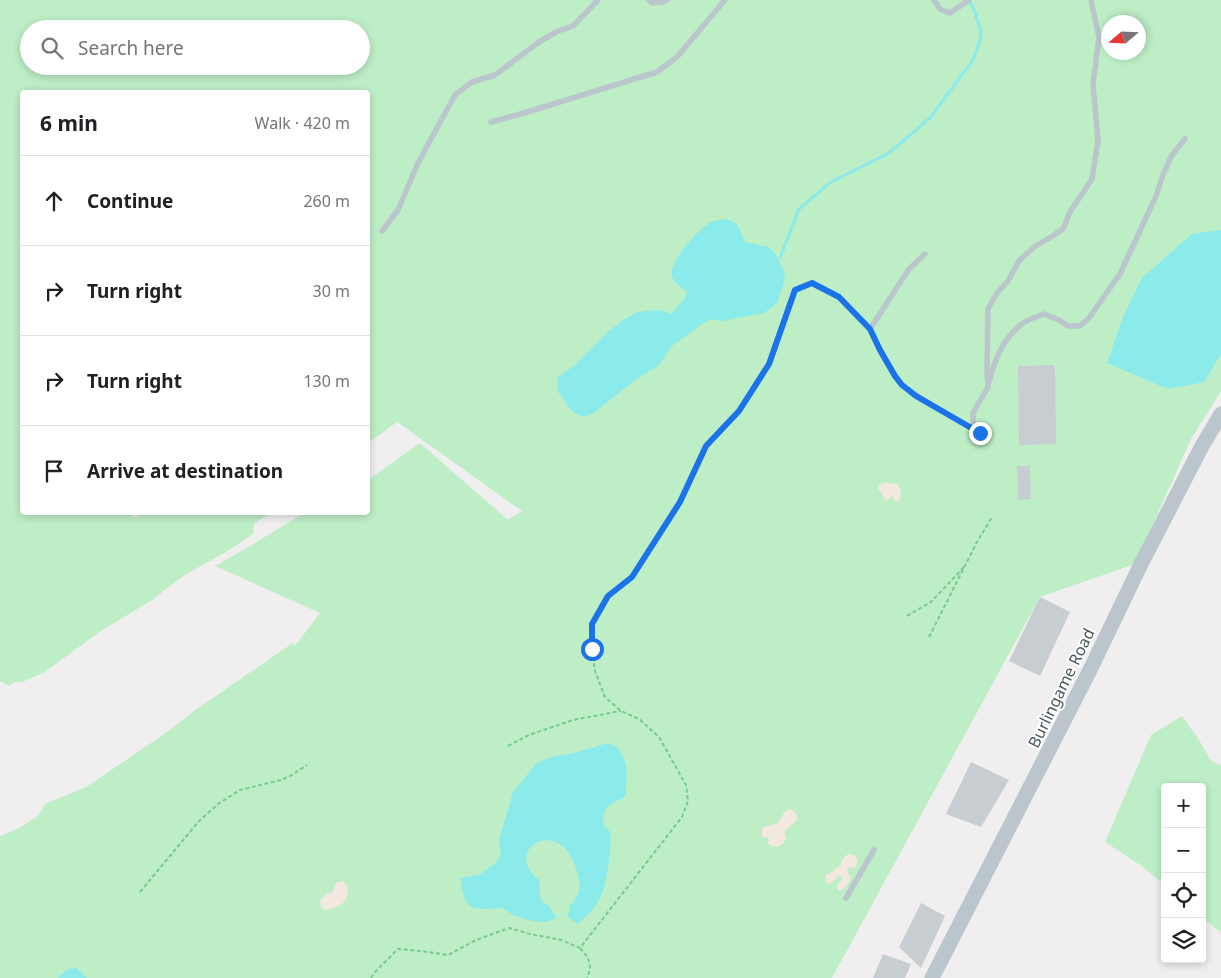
<!DOCTYPE html>
<html lang="en">
<head>
<meta charset="utf-8">
<style>
	:root { --surface:#fff; --page:#f2f2f2; --text:#202124; --muted:#757577; --line:#e0e0e0 }
	body { margin:0; font-family:"Noto Sans",sans-serif; background:var(--page); color:var(--text) }
	.controls { position:absolute; right:15px; bottom:15px; display:grid; overflow:hidden; border-radius:5px; box-shadow:0 2px 8px #0003 }
	.controls button { width:45px; height:45px; display:grid; place-items:center; padding:0; border:0; border-bottom:1px solid var(--line); background:var(--surface); color:var(--text); font:25px sans-serif }
	.compass { position:absolute; left:1101px; top:15px; width:45px; height:45px; border-radius:50%; background:var(--surface); box-shadow:0 2px 8px #0003; rotate:251deg }
	.stop { position:absolute; width:15px; height:15px; margin:-11px; border:4px solid #1a73e8; border-radius:50%; background:#fff }
	.stop.end { background:#1a73e8; border-color:#fff; box-shadow:0 1px 5px #0008 }
	.list { margin:0; padding:0; list-style:none }
	h2 { display:flex; justify-content:space-between; align-items:center; height:65px; margin:0; padding:0 20px; font-size:21px }
	h2 small { font-size:16px; font-weight:400; color:var(--muted) }
	.list li { display:grid; grid-template-columns:32px 1fr auto; gap:15px; align-items:center; box-sizing:border-box; height:90px; padding:0 20px; border-top:1px solid var(--line) }
	.list b { display:block; font-size:19px; white-space:nowrap }
	.list em { font-size:16px; font-style:normal; color:var(--muted) }
	.icon { flex:none; width:28px; height:28px; fill:none; stroke:currentColor; stroke-width:2; stroke-linecap:round; stroke-linejoin:round }
	.map { position:relative; flex:none; width:1221px; height:978px; overflow:hidden }
	.search { position:absolute; background:var(--surface); box-shadow:0 2px 8px #0003; left:20px; top:20px; width:350px; height:55px; display:flex; align-items:center; gap:12px; box-sizing:border-box; padding:0 18px; border-radius:28px; color:var(--muted); font-size:19px }
	.panel { position:absolute; background:var(--surface); box-shadow:0 2px 8px #0003; left:20px; top:90px; width:350px; height:425px; border-radius:5px }
	.map>svg:first-child { display:block }
</style>
</head>
<body>
<div class="map">
<svg width="1221" height="978" viewBox="0 0 1221 978">
	<rect width="100%" height="100%" fill="#f1eeef"/>
	<g fill="#bdeec6" fill-rule="evenodd">
		<path d="M0 0H1221V391L1191 439 1135 564 1040 597 832 978H0V836L19 828 38 816 45 804 86 787 163 735 198 708 293 643 295 646 320 613 215 566 250 546 304 513 368 512V480L420 443 508 520 522 511 397 422 368 443V92H22V512L129 513 134 517 140 518 133 513H270L254 524 253 534 226 552 183 576 152 600 101 631 43 673 22 682H14L9 686 0 681ZM1108 22H1138V52H1108ZM29 29H361V66H29Z"/>
		<path d="M1182 716 1199 740 1211 761 1221 765V933L1202 917V787H1165V885L1140 865 1105 842 1151 735Z"/>
	</g>
	<g fill="#f2e8df">
		<path d="M886 482 890 484 893 483 898 484 901 492 900 500 896 502 892 496 887 501 884 499 882 493 878 489 879 486Z"/>
		<path d="M789 809 795 812 798 818 797 820 784 832 786 838 783 843 778 847 771 846 768 843 769 837 763 838 762 836V829L763 827 778 823 784 813Z"/>
		<path d="M848 854 855 855 858 861 855 868 850 867 848 868 847 871 851 879 845 888 840 891 838 890C835 885 839 883 842 879V876H838L833 882 829 884 825 880 826 875C833 873 834 868 840 866L843 858Z"/>
		<path d="M343 881 348 887C347 891 348 896 346 899 343 906 331 909 324 910L321 906 320 901 326 894 330 893 333 891 336 883Z"/>
	</g>
	<g fill="#8beaea">
		<path d="M726 219C740 223 739 229 745 242L769 247 776 255 785 274 783 286 777 303 764 313 722 321 709 319 672 346 659 365 634 381 591 415C588 415 586 417 583 416 570 415 565 399 557 391L558 377 575 365 609 331 625 319 635 313 646 311 660 310 671 314 684 299 687 292C682 286 674 285 672 276 669 262 698 229 710 223 714 220 721 220 726 219Z"/>
		<path d="M1221 230V354L1204 382 1168 389 1107 363 1123 317 1142 278 1192 234Z"/>
		<path d="M608 743C629 747 629 782 624 798 610 803 599 811 604 826 610 830 611 833 611 840 609 858 608 884 599 900 595 909 585 917 578 924L568 917 567 915 570 910 569 906C580 898 581 888 578 875 564 811 499 849 539 880L540 898 543 902 550 907 553 914 557 916 556 918 546 922H540L524 919 513 915 502 908 485 909 474 908 470 906 465 899 461 885V878L479 875 494 864 499 859 501 853 499 840 513 792 535 765 542 760 552 757 574 753Z"/>
		<path d="M77 968 87 978H58L68 969Z"/>
	</g>
	<g fill="none" stroke-linecap="round" stroke-linejoin="round">
		<path stroke="#8beaea" stroke-width="3" d="M780 258 799 209 831 182 889 153 930 118 973 60 980 41 981 31 974 10 969 0"/>
	</g>
	<g fill="#c8cdd1">
		<path d="M1055 365 1056 444 1019 445 1018 366Z"/>
		<path d="M1017 466H1030L1031 499 1018 500Z"/>
		<path d="M1040 597 1070 612 1040 676 1009 661Z"/>
		<path d="M971 762 1009 780 981 827 946 814Z"/>
		<path d="M921 903 945 916 921 968 899 947Z"/>
		<path d="M883 954 911 964 905 978H873Z"/>
	</g>
	<g fill="none" stroke-linecap="round" stroke-linejoin="round">
		<g stroke="#76cb90" stroke-width="2" stroke-dasharray="4 2.5" stroke-linecap="butt">
			<path d="M907 616 931 602 965 566"/>
			<path d="M929 637 977 542 992 517"/>
			<path d="M508 746 529 735 573 720 621 711"/>
			<path d="M140 892 199 821 218 804 240 790 281 780 290 776 307 765"/>
			<path d="M580 948C589 958 593 964 587 978"/>
			<path d="M371 978 376 971 398 949 421 951 448 955 476 940 509 928 530 934 561 940 580 948 682 817 688 801 686 785 659 737 639 719 621 711 605 697 595 671 592 649V624L608 596 632 577 680 502 706 446 739 411 769 364 795 290 812 283 839 297 864 324"/>
		</g>
		<g stroke="#bac6cb" stroke-width="5.5">
			<path d="M649 0 652 3 664 2 667 0"/>
			<path d="M934 0 940 9 950 13 969 0"/>
			<path d="M491 122 524 113 657 72 677 57 725 0"/>
			<path d="M382 231 398 210 418 163 455 95 472 82 495 75 539 42 558 31 573 26 598 0"/>
			<path d="M925 254 909 269 870 329 880 350 895 376 902 385 916 395 976 431"/>
			<path d="M989 382C995 360 1002 339 1022 324 1028 319 1037 317 1044 314L1059 320 1068 326H1080L1089 318 1120 274 1156 196 1163 175 1172 155 1185 139"/>
			<path d="M980 433 973 424V413L988 387 987 370 988 309 997 293 1008 281 1019 261 1034 247 1051 237 1063 229 1070 212 1092 179 1098 141 1093 85 1099 37 1091 0"/>
			<path d="M846 898 874 850"/>
		</g>
		<path stroke="#bac6cb" stroke-width="15" d="M932 978 1090 670 1141 564 1202 446 1221 414"/>
	</g>
	<g fill="none" stroke-linecap="round" stroke-linejoin="round">
		<path stroke="#1a73e8" stroke-width="6" d="M592 649V624L608 596 632 577 680 502 706 446 739 411 769 364 795 290 812 283 839 297 870 329 880 350 895 376 902 385 916 396 980 433"/>
	</g>
	<g text-anchor="middle" stroke-width="4" stroke-linejoin="round" paint-order="stroke">
		<g font-size="16" fill="#47565b" stroke="#fff">
			<text transform="translate(1061 688) rotate(-64)" y="6">Burlingame Road</text>
		</g>
	</g>
</svg>
<div class="controls">
<button>+</button>
<button>−</button>
<button><svg class="icon" aria-label="locate" viewBox="0 0 24 24"><circle cx="12" cy="12" r="6"/><path d="M12 2v4M12 18v4M2 12h4M18 12h4"/></svg></button>
<button><svg class="icon" aria-label="layers" viewBox="0 0 24 24"><path d="M12 4l9 5-9 5-9-5zM3 14l9 5 9-5"/></svg></button>
</div>
<svg class="compass" viewBox="-18 -18 36 36"><path d="M0-13l5 13h-10z" fill="#e53935"/><path d="M0 13l5-13h-10z" fill="#757577"/></svg>
<div class="stop" style="left:592px;top:649px"></div>
<div class="stop end" style="left:980px;top:433px"></div>
<div class="search"><svg class="icon" aria-label="search" viewBox="0 0 24 24"><circle cx="10" cy="10" r="6"/><path d="M15 15l6 6"/></svg>Search here</div>
<section class="panel">
<h2>6 min<small>Walk · 420 m</small></h2>
<ul class="list">
<li><svg class="icon" aria-label="ahead" viewBox="0 0 24 24"><path d="M12 20V5M6 11l6-6 6 6"/></svg><div><b>Continue</b></div><em>260 m</em></li>
<li><svg class="icon" aria-label="right" viewBox="0 0 24 24"><path d="M7 20v-9h11M14 6l5 5-5 5"/></svg><div><b>Turn right</b></div><em>30 m</em></li>
<li><svg class="icon" aria-label="right" viewBox="0 0 24 24"><path d="M7 20v-9h11M14 6l5 5-5 5"/></svg><div><b>Turn right</b></div><em>130 m</em></li>
<li><svg class="icon" aria-label="arrive" viewBox="0 0 24 24"><path d="M6 21V4h12l-3 4 3 4H6"/></svg><div><b>Arrive at destination</b></div></li>
</ul>
</section>
</div>
</body>
</html>
